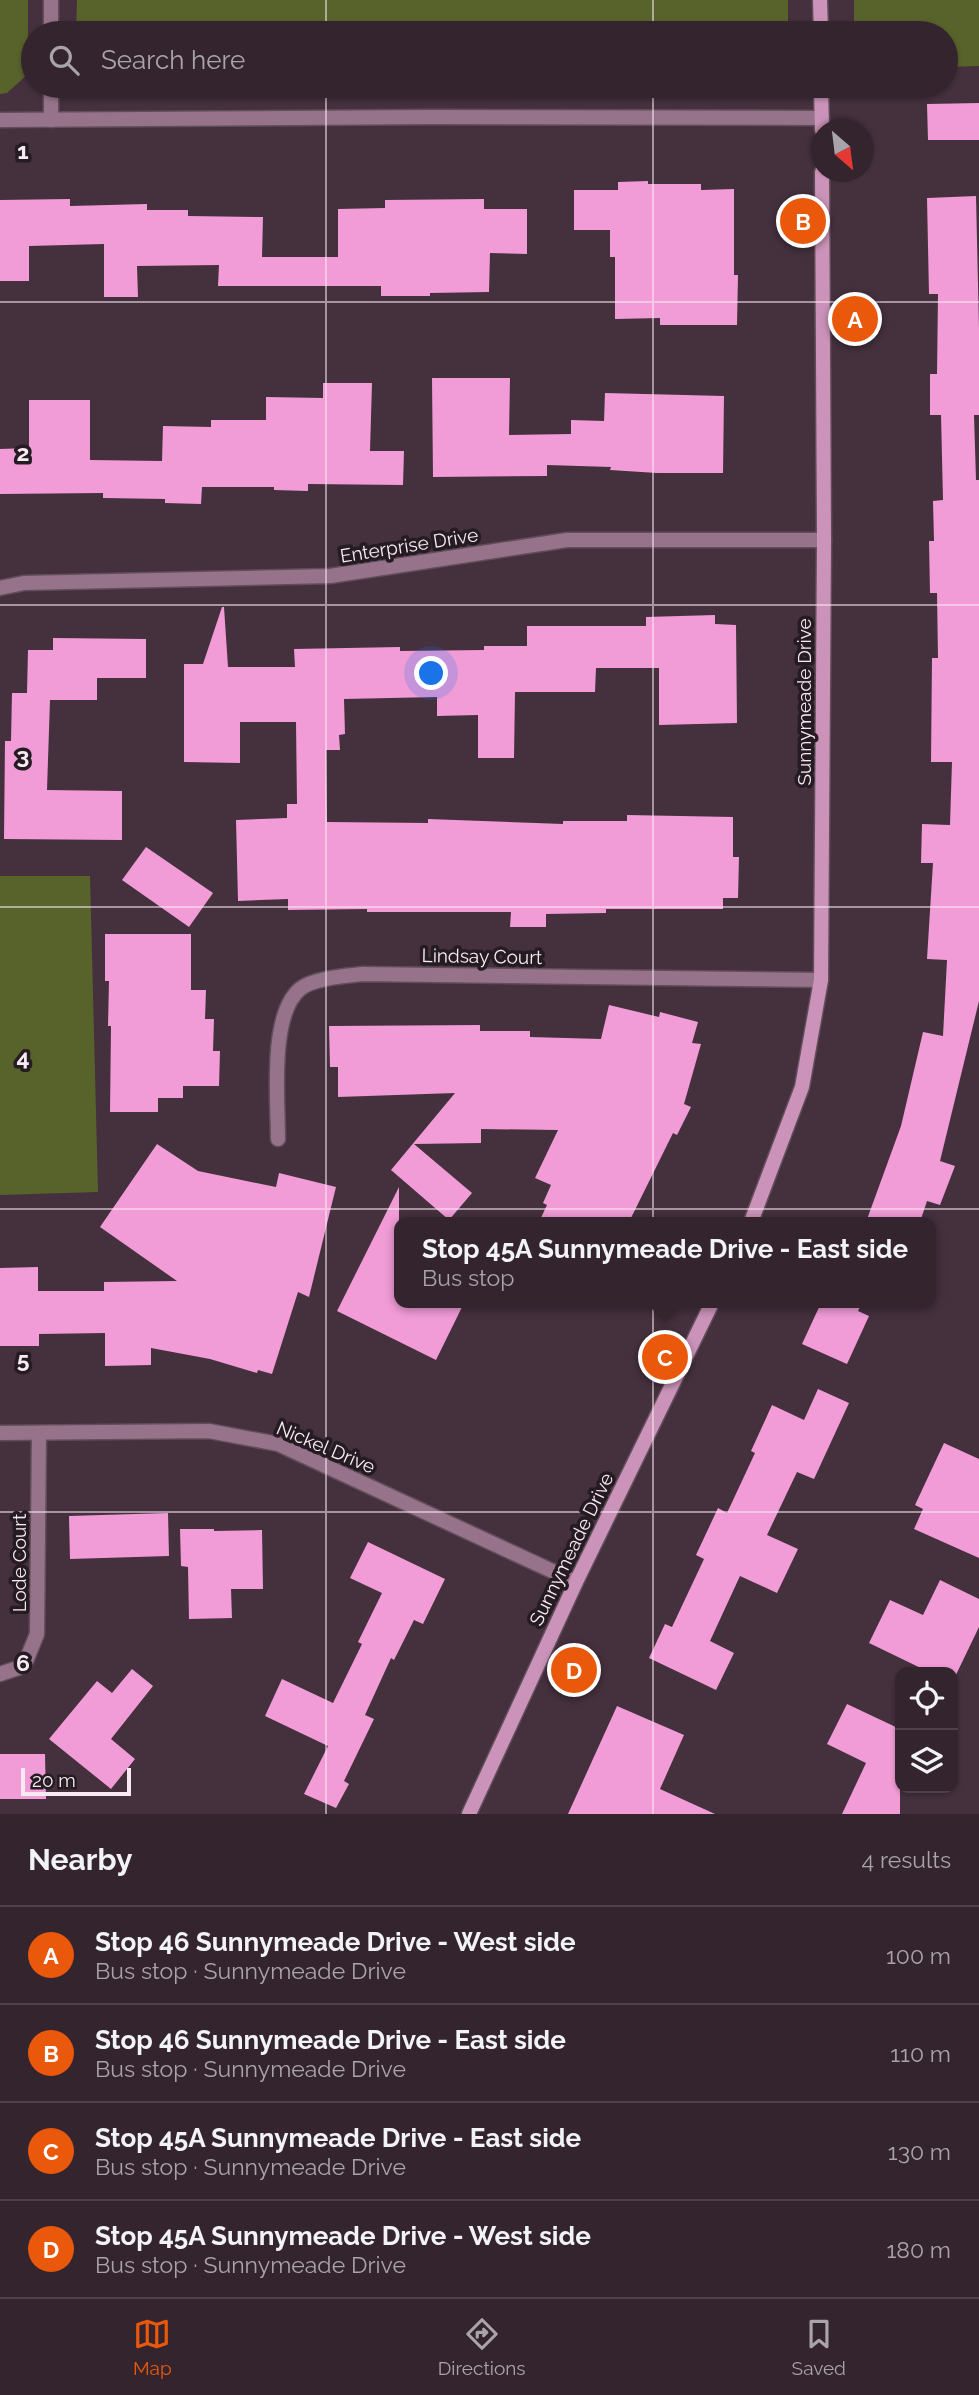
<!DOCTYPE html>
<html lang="en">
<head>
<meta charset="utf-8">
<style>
	:root { --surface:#34242e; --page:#3c2c36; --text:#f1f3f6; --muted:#a9a4aa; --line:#4e414a; --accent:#ea580c }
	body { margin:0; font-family:Raleway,sans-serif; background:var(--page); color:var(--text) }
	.controls { position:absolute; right:21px; bottom:21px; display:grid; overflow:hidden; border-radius:14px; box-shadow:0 2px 5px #0004 }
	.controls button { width:63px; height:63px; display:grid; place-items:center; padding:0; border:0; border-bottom:2px solid var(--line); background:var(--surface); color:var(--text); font:35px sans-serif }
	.compass { position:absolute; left:811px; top:119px; width:63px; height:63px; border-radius:50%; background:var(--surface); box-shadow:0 2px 5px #0004; rotate:152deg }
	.scale { position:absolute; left:21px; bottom:18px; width:110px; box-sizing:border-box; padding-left:7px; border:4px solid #f8eaf3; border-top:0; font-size:19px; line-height:24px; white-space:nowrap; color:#f8eaf3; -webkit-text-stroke:5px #251b22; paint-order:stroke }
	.you { position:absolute; left:432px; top:674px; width:24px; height:24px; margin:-18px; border:5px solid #fff; border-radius:50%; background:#1a73e8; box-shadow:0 0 0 10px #1a73e833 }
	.badge { display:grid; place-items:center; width:46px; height:46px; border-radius:50%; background:var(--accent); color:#fff; font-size:23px; font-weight:700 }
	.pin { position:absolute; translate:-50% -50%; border:4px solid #fff; box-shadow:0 2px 7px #0006 }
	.popup { position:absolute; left:394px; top:1217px; width:542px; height:91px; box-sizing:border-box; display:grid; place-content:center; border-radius:14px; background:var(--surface); filter:drop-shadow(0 2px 5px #0005); font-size:23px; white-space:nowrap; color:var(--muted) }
	.popup b { font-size:26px; color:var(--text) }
	.popup::after { content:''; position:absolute; left:50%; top:100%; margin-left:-14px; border:14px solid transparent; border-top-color:var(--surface) }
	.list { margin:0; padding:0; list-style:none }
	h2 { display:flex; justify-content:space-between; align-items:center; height:91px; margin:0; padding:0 28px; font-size:30px }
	h2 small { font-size:23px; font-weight:400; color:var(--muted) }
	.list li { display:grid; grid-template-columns:46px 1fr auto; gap:21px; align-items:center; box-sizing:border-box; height:98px; padding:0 28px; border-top:2px solid var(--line) }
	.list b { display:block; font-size:26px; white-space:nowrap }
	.list p { margin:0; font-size:23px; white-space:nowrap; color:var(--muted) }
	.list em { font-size:23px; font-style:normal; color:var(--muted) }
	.icon { flex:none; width:38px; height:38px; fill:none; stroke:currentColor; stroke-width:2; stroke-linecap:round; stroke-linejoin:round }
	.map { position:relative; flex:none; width:979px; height:1814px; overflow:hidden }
	.search { position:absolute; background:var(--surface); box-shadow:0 2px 5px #0004; left:21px; right:21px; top:21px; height:77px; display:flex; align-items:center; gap:18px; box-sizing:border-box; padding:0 24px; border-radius:38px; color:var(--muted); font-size:26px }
	.sheet { height:483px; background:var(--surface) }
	nav { display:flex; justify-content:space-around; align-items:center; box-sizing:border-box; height:98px; border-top:2px solid var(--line); background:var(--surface); font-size:19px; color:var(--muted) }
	nav a { display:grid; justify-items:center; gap:4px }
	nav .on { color:var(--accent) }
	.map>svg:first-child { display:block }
</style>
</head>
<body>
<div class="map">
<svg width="979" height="1814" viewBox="0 0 979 1814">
	<rect width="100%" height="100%" fill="#45303e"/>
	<g fill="#58632b">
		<path d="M0 0H28V74L7 93 0 94Z"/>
		<path d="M77 0H788V33H76Z"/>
		<path d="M854 0H979V66L946 67V33H854Z"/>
		<path d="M88 86H774L108 96Z"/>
		<path d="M0 876H90L98 1192 0 1195Z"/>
	</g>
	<g fill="#f19cd7">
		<path d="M979 103V140H928L927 104Z"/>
		<path d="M648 181V184H701V190L734 189V275H738L737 325H660V318L615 319V257H610V230H574V190H618V182Z"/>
		<path d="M976 196 979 328V415H974L976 480H979V1001L940 1161 955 1166 940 1205 927 1201 920 1222H866L901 1126 923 1032 943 1036 947 960 927 959 933 863H921L922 824 950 825 952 762H931L932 658H938L937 593H930L929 541H934L933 501 943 500 941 415H930V374H937L938 294H929L927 198Z"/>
		<path d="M70 199V206L147 204V210H188V216L263 217 262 257H338V209L385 208V200L484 199V209H527V254L490 253 489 292 430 293V296H381V286H218L219 265 137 266 138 297H104V244L29 246V281H0V200Z"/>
		<path d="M432 378H510L509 435 571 434V420L604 421 605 393 724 396 723 473H657L610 470 611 467 547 465V476L433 477Z"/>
		<path d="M323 383H372L370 451H404L403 485 308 484V491L274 490V487H202L201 504 165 503V499L103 498V493L0 494V449L29 448V400H90V460L162 461 163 426 211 427V420H266V397L323 398Z"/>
		<path d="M222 607H224L228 667H295L294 649 400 647V651L484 650V646H527V626H646V617L715 615V624L736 625 737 723 659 725V668H596L595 692H515L514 758H478V715L437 716V697L344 699 345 734 339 735 340 750H326L327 822 428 823V819L563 824V821H627V815L733 817V857H739L738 898H723V909H606V913L546 914V927H510L511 912H367V909L288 910V899L238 901 236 820 287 818V804H297L296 722H240V763L184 762V664H203Z"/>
		<path d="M53 638 146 639V678H97V700H50L47 790 122 791V840L4 839 5 741H11L12 693H27L28 650H53Z"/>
		<path d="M146 847 213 893 189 927 122 880Z"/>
		<path d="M105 934H191V990H206L205 1019H214L213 1051H220L219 1086H183V1098H158V1112H110L111 1026H108L109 981H105Z"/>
		<path d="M609 1005 659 1017 660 1012 698 1022 692 1043 701 1044 684 1104 691 1107 677 1135 673 1133 629 1222H539L547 1205 543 1203 551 1185 535 1178 558 1130 481 1129V1143L414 1144 472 1193 449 1220 391 1170 455 1093 338 1097V1067H330L329 1026 480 1025V1031H530V1037L601 1039Z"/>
		<path d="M157 1144 198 1171 276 1187 279 1173 336 1187 309 1297 298 1292 272 1374 258 1370 257 1373 210 1359 151 1348V1365L105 1366V1333L39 1334V1346H0V1268L38 1267V1291H104V1282L177 1281 100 1227Z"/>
		<path d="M399 1187V1303H464L436 1360 337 1311Z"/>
		<path d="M821 1303H862L858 1311 869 1316 847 1364 802 1344Z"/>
		<path d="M818 1389 849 1403 814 1479 797 1472 767 1535 798 1549 777 1593 740 1576 710 1641 734 1653 716 1690 649 1658 665 1624 672 1627 704 1559 696 1555 718 1508 727 1513 755 1453 751 1451 772 1405 804 1420Z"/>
		<path d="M944 1443 979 1459V1558L914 1529 923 1509 915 1505Z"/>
		<path d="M168 1513 169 1556 70 1559 69 1516Z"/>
		<path d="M180 1529H214V1531L262 1530 263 1589H231L232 1618 189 1619 188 1567 181 1566Z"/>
		<path d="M368 1542 445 1579 423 1624 414 1620 394 1660 391 1658 365 1715 374 1719 344 1781 349 1784 336 1808 304 1794 328 1746 265 1716 282 1679 333 1703 362 1644 358 1642 382 1593 350 1578Z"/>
		<path d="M940 1580 979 1599V1627L953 1681V1672H929L869 1643 890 1600 923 1615Z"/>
		<path d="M132 1669 153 1686 111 1739 135 1759 111 1789 49 1739 97 1681 112 1693Z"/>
		<path d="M847 1704 900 1729V1814H842L866 1763 827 1744Z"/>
		<path d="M617 1706 684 1735 660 1789 715 1814H568Z"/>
		<path d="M0 1754H45L46 1799H0Z"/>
	</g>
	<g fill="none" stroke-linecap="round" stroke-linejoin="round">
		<defs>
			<g id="street">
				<path d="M51 0V33"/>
				<path d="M51 86V120"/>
				<path d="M0 120 432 117 822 118"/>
				<path d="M0 588 24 583 330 576 567 540H824"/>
				<path d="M278 1139C278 1101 269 1015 300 989 313 978 346 976 363 974L821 980"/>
				<path d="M0 1433 209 1431 278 1444 576 1582"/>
				<path d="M0 1674 24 1666 37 1634 39 1433"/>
			</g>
			<g id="secondary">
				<path d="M820 0 821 33"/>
				<path d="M821 86 822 130"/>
				<path d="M751 1222 802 1087 821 980 824 540 822 172"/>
				<path d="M469 1814 576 1582 712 1303"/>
			</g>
		</defs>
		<use href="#street" stroke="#624e5b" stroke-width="17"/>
		<use href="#secondary" stroke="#624e5b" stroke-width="17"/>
		<use href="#street" stroke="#96738a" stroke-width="14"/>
		<use href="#secondary" stroke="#cb93b9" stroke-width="14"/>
	</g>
	<path fill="none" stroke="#f8eaf3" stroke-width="2" stroke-opacity="0.55" d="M326 0V33M653 0V33M326 86V1814M653 86V1814M0 302H979M0 605H979M0 907H979M0 1209H979M0 1512H979"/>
	<g text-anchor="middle" stroke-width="7" stroke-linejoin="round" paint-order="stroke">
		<g font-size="19" fill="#f8eaf3" stroke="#251b22">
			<text transform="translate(409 545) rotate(-9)" y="7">Enterprise Drive</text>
			<text transform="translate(804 702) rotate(-90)" y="7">Sunnymeade Drive</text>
			<text transform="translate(482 956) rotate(1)" y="7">Lindsay Court</text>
			<text transform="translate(326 1447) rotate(23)" y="7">Nickel Drive</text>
			<text transform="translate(571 1549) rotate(-64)" y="7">Sunnymeade Drive</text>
			<text transform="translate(19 1563) rotate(-90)" y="7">Lode Court</text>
		</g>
	</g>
	<g font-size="23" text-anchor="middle" font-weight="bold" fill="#f8eaf3" stroke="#251b22" stroke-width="7" stroke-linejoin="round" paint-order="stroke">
		<text x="23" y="159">1</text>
		<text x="23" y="461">2</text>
		<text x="23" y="764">3</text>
		<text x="23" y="1066">4</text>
		<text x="23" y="1368">5</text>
		<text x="23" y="1671">6</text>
	</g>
</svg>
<div class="controls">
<button><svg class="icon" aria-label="locate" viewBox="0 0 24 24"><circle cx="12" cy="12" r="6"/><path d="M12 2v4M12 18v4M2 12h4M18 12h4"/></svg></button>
<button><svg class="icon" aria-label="layers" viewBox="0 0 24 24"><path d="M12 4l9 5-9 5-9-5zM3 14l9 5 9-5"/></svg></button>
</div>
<svg class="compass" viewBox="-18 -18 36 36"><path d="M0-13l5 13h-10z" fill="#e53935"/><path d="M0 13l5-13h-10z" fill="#a9a4aa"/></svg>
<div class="scale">20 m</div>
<div class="you"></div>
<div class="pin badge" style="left:855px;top:319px">A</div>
<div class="pin badge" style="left:803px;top:221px">B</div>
<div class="pin badge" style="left:665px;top:1357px">C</div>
<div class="popup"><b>Stop 45A Sunnymeade Drive - East side</b>Bus stop</div>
<div class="pin badge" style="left:574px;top:1670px">D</div>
<div class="search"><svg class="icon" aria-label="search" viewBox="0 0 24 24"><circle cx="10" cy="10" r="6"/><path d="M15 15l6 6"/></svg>Search here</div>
</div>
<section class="sheet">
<h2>Nearby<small>4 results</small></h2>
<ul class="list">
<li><span class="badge">A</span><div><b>Stop 46 Sunnymeade Drive - West side</b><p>Bus stop · Sunnymeade Drive</p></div><em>100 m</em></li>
<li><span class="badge">B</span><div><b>Stop 46 Sunnymeade Drive - East side</b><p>Bus stop · Sunnymeade Drive</p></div><em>110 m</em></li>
<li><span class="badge">C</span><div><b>Stop 45A Sunnymeade Drive - East side</b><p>Bus stop · Sunnymeade Drive</p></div><em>130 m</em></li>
<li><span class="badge">D</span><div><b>Stop 45A Sunnymeade Drive - West side</b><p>Bus stop · Sunnymeade Drive</p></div><em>180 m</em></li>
</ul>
</section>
<nav>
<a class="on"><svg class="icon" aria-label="map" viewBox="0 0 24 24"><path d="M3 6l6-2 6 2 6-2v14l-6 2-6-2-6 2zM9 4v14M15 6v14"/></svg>Map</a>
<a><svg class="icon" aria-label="directions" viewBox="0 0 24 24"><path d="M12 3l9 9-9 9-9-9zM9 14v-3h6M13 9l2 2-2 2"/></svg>Directions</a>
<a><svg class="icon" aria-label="saved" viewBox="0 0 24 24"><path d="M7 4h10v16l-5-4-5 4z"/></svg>Saved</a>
</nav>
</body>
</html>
